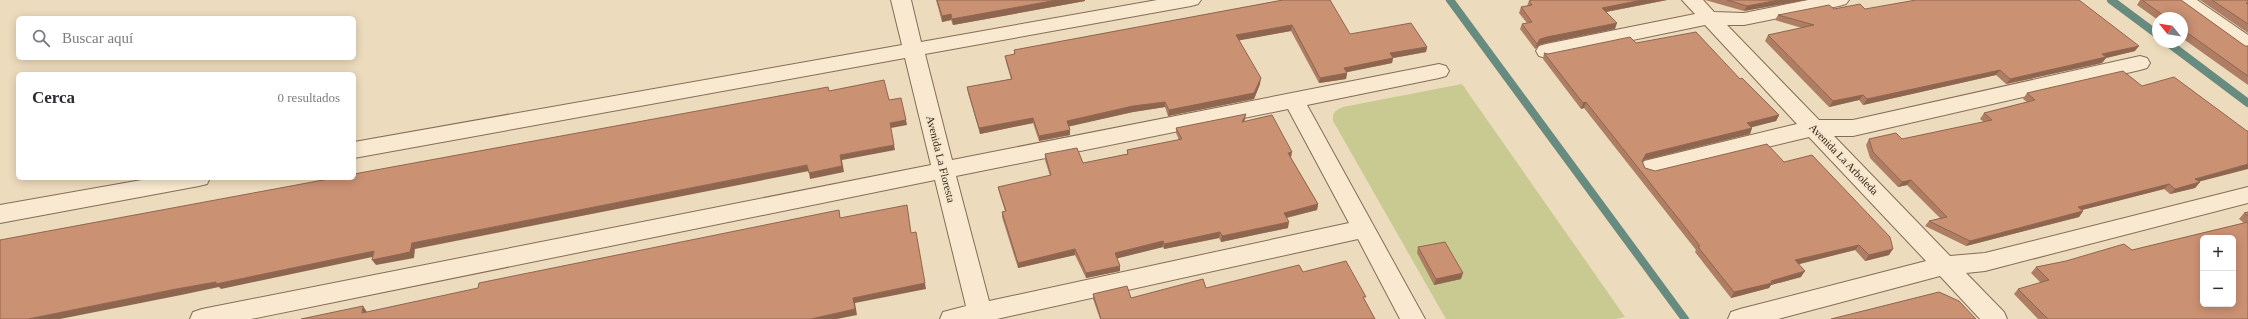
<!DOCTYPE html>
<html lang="es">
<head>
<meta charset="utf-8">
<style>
	:root { --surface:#fff; --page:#f2f2f3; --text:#2b2b33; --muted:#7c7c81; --line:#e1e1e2 }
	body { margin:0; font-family:"Times New Roman",serif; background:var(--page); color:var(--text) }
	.controls { position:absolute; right:12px; bottom:12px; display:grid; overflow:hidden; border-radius:6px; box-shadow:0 2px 10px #0003 }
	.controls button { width:36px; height:36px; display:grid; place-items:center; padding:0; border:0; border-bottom:1px solid var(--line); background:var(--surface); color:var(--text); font:20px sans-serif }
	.compass { position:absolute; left:2152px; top:12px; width:36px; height:36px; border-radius:50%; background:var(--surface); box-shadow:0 2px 10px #0003; rotate:300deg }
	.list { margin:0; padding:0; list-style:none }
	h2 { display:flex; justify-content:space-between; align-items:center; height:52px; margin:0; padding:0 16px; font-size:17px }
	h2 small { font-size:13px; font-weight:400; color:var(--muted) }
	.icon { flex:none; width:22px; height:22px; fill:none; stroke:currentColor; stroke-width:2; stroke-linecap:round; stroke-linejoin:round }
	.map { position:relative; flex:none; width:2248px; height:319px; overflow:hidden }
	.search { position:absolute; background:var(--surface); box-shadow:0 2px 10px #0003; left:16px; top:16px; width:340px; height:44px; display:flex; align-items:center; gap:10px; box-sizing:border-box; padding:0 14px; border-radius:6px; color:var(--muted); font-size:15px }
	.panel { position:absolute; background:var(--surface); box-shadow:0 2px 10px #0003; left:16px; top:72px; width:340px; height:108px; border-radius:6px }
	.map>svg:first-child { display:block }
</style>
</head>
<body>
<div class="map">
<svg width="2248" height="319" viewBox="0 0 2248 319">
	<rect width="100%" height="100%" fill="#eddbbd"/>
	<path fill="#c8ca91" d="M1462 84 1625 317 1616 319H1446L1333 121C1332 112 1336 110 1343 107Z"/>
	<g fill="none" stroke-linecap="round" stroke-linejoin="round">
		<g stroke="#688b80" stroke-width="8">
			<path d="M1450 0 1685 319"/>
			<path d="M2111 0 2158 35"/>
			<path d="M2167 42 2248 103"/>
		</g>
		<defs>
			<g id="minor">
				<path d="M891 0H911L921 42 1157 0H1201L1198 4 1191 6 925 54 952 160 1439 64 1446 66 1449 71 1446 76 1439 78 1307 105 1425 319H1400L1358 239 997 319H940L943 312 966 306 935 180 251 319H190L193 312 202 309 931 165 905 58 354 158V142L902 45ZM1288 109 1349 223 989 301 956 176Z"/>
				<path d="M1682 0H1703L1714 12 1744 13 1808 0H1849L1846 4 1839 6 1744 25H1727L1819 120H1853L2140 56 2147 58 2150 63 2147 68 2140 70 1853 136H1834L1950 256 1985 253 2248 187V203L1985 271 1966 273 2004 312 2007 319H1980L1940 276 1778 319H1728L1731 312 1740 309 1926 261 1809 137 1652 175 1644 173 1641 167 1644 161 1797 124 1705 25 1546 58 1539 56 1536 51 1539 46 1546 44 1695 14Z"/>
				<path d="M2174 0H2197L2248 35V52L2241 50 2177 4Z"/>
				<path d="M153 178H210L207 184 199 186 0 223V205Z"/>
			</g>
		</defs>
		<use href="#minor" stroke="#856c56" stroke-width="2"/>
		<use href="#minor" fill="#f8e9d0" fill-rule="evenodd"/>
	</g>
	<g fill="#af7d63">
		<path d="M936 0H1085V1L953 25 951 20 942 22Z"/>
		<path d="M1283 0 1350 34 1427 47 1426 52 1393 58 1392 63 1347 72 1346 79 1319 83 1291 31 1239 40 1260 84 1254 99 1168 116 1165 107 1133 112 1069 126 1070 135 1039 141 1033 123 980 134 968 93 967 87 1011 79 1006 62 1005 56 1014 55V50Z"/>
		<path d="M1667 0 1606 12 1615 29 1546 43 1539 45 1535 49 1520 29 1522 24 1527 23 1519 13 1521 7 1527 6 1529 1Z"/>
		<path d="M1705 0H1806L1744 11Z"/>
		<path d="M2140 0H2181L2245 46H2248V85L2182 38V18H2158V20L2137 5Z"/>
		<path d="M2200 0H2248V33Z"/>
		<path d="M1834 9 2135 51 2106 58 2102 63 2006 84 1996 75 1863 105 1859 100 1829 107 1765 41 1768 35 1802 28 1775 20 1778 15Z"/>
		<path d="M1636 43 1740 79 1779 115 1776 121 1751 127 1752 128 1750 134 1644 160 1642 162 1645 168 1655 171 1784 162 1889 255 1865 261 1855 250 1798 264 1801 277 1771 285 1769 288 1731 298 1695 252 1696 250 1584 108 1581 109 1543 59 1544 53 1548 54Z"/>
		<path d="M2027 93 2199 182H2200L2195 188 2170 194 2164 189 2082 210 2083 211 2079 217 1966 246 1925 226 1929 221 1940 218 1907 185 1898 187 1870 158 1866 145 1869 139H1902L1984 122 1980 119 1984 113 2027 102 2023 99Z"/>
		<path d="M1245 119 1244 121 1291 158 1318 204 1317 210 1287 218 1288 228 1221 242 1219 238 1164 249 1163 247 1117 258 1120 266V271L1086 278 1075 255 1018 268 1002 217V212L1005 211 999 192 998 187 1050 176 1045 160V154L1083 163 1127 154V150L1179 140 1176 133V128Z"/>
		<path d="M2248 212V319H2038L2014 294 2018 289 2041 283 2031 273 2036 267 2132 250 2244 223 2239 219 2244 213Z"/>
		<path d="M1418 247 1461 279 1434 285 1417 253Z"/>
		<path d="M1303 272 1365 300 1375 319H1100L1093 299V294L1131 298 1206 288Z"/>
	</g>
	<g fill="#8e6650">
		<path d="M1057 0H1085V1L953 25 952 19Z"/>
		<path d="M1642 0H1667L1600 13 1602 8Z"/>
		<path d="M1779 0H1806L1744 11 1747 6Z"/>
		<path d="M951 14V20L942 22V16Z"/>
		<path d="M1617 23 1615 29 1546 43 1539 45 1535 49 1537 44 1540 39 1547 37Z"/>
		<path d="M1292 25 1291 31 1236 41V35Z"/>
		<path d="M2139 46 2135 51 2106 58 2102 63 2006 84 2010 79 2102 54Z"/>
		<path d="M1427 47 1426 52 1393 58 1392 63 1343 73 1344 68 1390 53Z"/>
		<path d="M2000 70 1996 75 1863 105 1867 99Z"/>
		<path d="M1347 73 1346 79 1319 83 1320 78Z"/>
		<path d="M1261 78 1260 84 1254 99 1168 116 1169 110Z"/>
		<path d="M1863 95 1859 100 1829 107 1833 101Z"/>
		<path d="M1165 102V107L1133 112 1067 127V121L1133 106Z"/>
		<path d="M1586 102 1584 108 1581 109 1583 103Z"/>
		<path d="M1246 114 1245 119 1242 127V122Z"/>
		<path d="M1779 115 1776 121 1745 129 1747 123Z"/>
		<path d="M1033 118V123L980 134 979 128Z"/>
		<path d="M906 120 907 125 891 128 890 123Z"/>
		<path d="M1752 128 1750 134 1644 160 1640 166 1646 154Z"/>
		<path d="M1070 130V135L1039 141V136Z"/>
		<path d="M894 145 895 150 842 160 844 172 810 179 809 173 840 155Z"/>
		<path d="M1292 152 1291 158 1288 153Z"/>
		<path d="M2248 164V169L2190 184 2195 179Z"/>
		<path d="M807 165 809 171 415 249 414 258 376 265 372 260 412 243Z"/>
		<path d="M1911 180 1907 185 1898 187 1902 182Z"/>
		<path d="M2200 182 2195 188 2170 194 2175 189Z"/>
		<path d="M2169 184 2164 189 2074 212 2078 207Z"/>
		<path d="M1318 204 1317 210 1284 218V213Z"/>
		<path d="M2083 211 2079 217 1966 246 1970 241Z"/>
		<path d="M1289 222 1288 228 1221 242 1222 236Z"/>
		<path d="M1220 232 1219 238 1164 249V244Z"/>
		<path d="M1163 241V247L1115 259V253Z"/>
		<path d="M1859 245 1855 250 1792 266 1795 260Z"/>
		<path d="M1075 249V255L1018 268V263Z"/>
		<path d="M1893 249 1889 255 1865 261 1869 255Z"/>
		<path d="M374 251 377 256 221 289 219 287 181 295 60 319H28L176 289Z"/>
		<path d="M1120 266V271L1086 278V273Z"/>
		<path d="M1805 271 1801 277 1771 285 1769 288 1731 298 1734 292 1771 281Z"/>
		<path d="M1463 273 1461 279 1434 285 1436 279Z"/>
		<path d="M925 283 926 289 855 303 857 315 837 319H811L853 298Z"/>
		<path d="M363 306 367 312 362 313Z"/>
	</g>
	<g fill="#cb9173" stroke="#8e6650" fill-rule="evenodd">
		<path d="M937 0H1057L952 19 951 14 942 16Z"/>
		<path d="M1283 0H1330L1350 34 1411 23 1427 47 1390 53 1393 58 1344 68 1347 73 1320 78 1292 25 1236 35 1261 78 1254 93 1169 110 1165 102 1133 106 1067 121 1070 130 1039 136 1033 118 979 128 967 87 1012 79 1005 56 1015 54 1014 50Z"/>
		<path d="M1532 0H1642L1602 8 1617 23 1547 37 1540 39 1537 44 1522 24 1532 22 1521 7 1532 5 1529 1Z"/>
		<path d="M1727 0H1779L1747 6Z"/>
		<path d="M1916 0H2079L2139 46 2102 54 2106 57 2010 79 2000 70 1867 99 1863 95 1833 101 1768 35 1814 25 1778 15 1829 5 1834 9 1860 4 1865 9Z"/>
		<path d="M2142 0H2181L2245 46H2248V76L2182 29V18H2167Z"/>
		<path d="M2212 0H2248V3H2246L2248 4V24Z"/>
		<path d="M1696 32 1740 79 1742 78 1779 115 1747 123 1752 128 1646 154 1642 161 1645 168 1655 171 1767 144 1784 162 1812 155 1890 237 1893 249 1869 255 1859 245 1795 260 1805 271 1771 281 1772 283 1734 292 1698 247 1700 246 1586 102 1583 103 1544 53 1548 54 1630 37 1636 43Z"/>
		<path d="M2123 71 2142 86 2174 77 2247 131H2248V164L2195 179 2200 182 2175 189 2169 184 2078 207 2083 211 1970 241 1929 221 1947 217 1911 180 1902 182 1873 152 1869 139 1896 133 1902 139 1992 120 1984 113 2035 100 2027 93Z"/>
		<path d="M884 80 889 100 901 98 906 120 890 123 894 145 840 155 842 166 809 173 807 165 412 243 410 252 372 260 374 251 216 284V282L176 289 28 319H0V240L334 178H354V174L828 87 829 91Z"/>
		<path d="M1246 114 1242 122 1272 115 1292 152 1288 153 1318 204 1284 213 1289 222 1222 236 1220 232 1164 244 1163 241 1115 253 1120 266 1086 273 1075 249 1018 263 1002 212 1006 211 998 187 1051 175 1045 154 1077 148 1083 163 1128 154 1127 150 1182 139 1176 128Z"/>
		<path d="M907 205 911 233 916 232 925 283 853 298 855 309 811 319H301L363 306 362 313 478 288 479 283 839 210 840 218Z"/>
		<path d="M2248 212V216L2244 213Z"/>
		<path d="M2248 222V319H2048L2018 289 2049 280 2036 267 2066 261 2124 244 2132 250ZM2203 238H2233V304H2203Z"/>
		<path d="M1445 242 1463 273 1436 279 1418 247Z"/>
		<path d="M1346 261 1366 297H1363L1375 319H1101L1093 294 1127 286 1131 298 1203 279 1206 288 1299 265 1303 272Z"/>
		<path d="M1939 292 1959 301 1976 319H1831Z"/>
	</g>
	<g text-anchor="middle" stroke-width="4" stroke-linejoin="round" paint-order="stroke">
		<g font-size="11" fill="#34251b" stroke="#f5e6cc">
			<text transform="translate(941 159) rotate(76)" y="4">Avenida La Floresta</text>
			<text transform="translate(1844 159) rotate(46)" y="4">Avenida La Arboleda</text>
		</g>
	</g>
</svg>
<div class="controls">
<button>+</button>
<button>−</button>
</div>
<svg class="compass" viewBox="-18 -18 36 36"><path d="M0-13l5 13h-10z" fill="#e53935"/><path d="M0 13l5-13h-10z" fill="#7c7c81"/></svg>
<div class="search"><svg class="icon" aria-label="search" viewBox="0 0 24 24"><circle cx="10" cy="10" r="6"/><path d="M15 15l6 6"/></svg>Buscar aquí</div>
<section class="panel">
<h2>Cerca<small>0 resultados</small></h2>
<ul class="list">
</ul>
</section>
</div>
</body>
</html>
